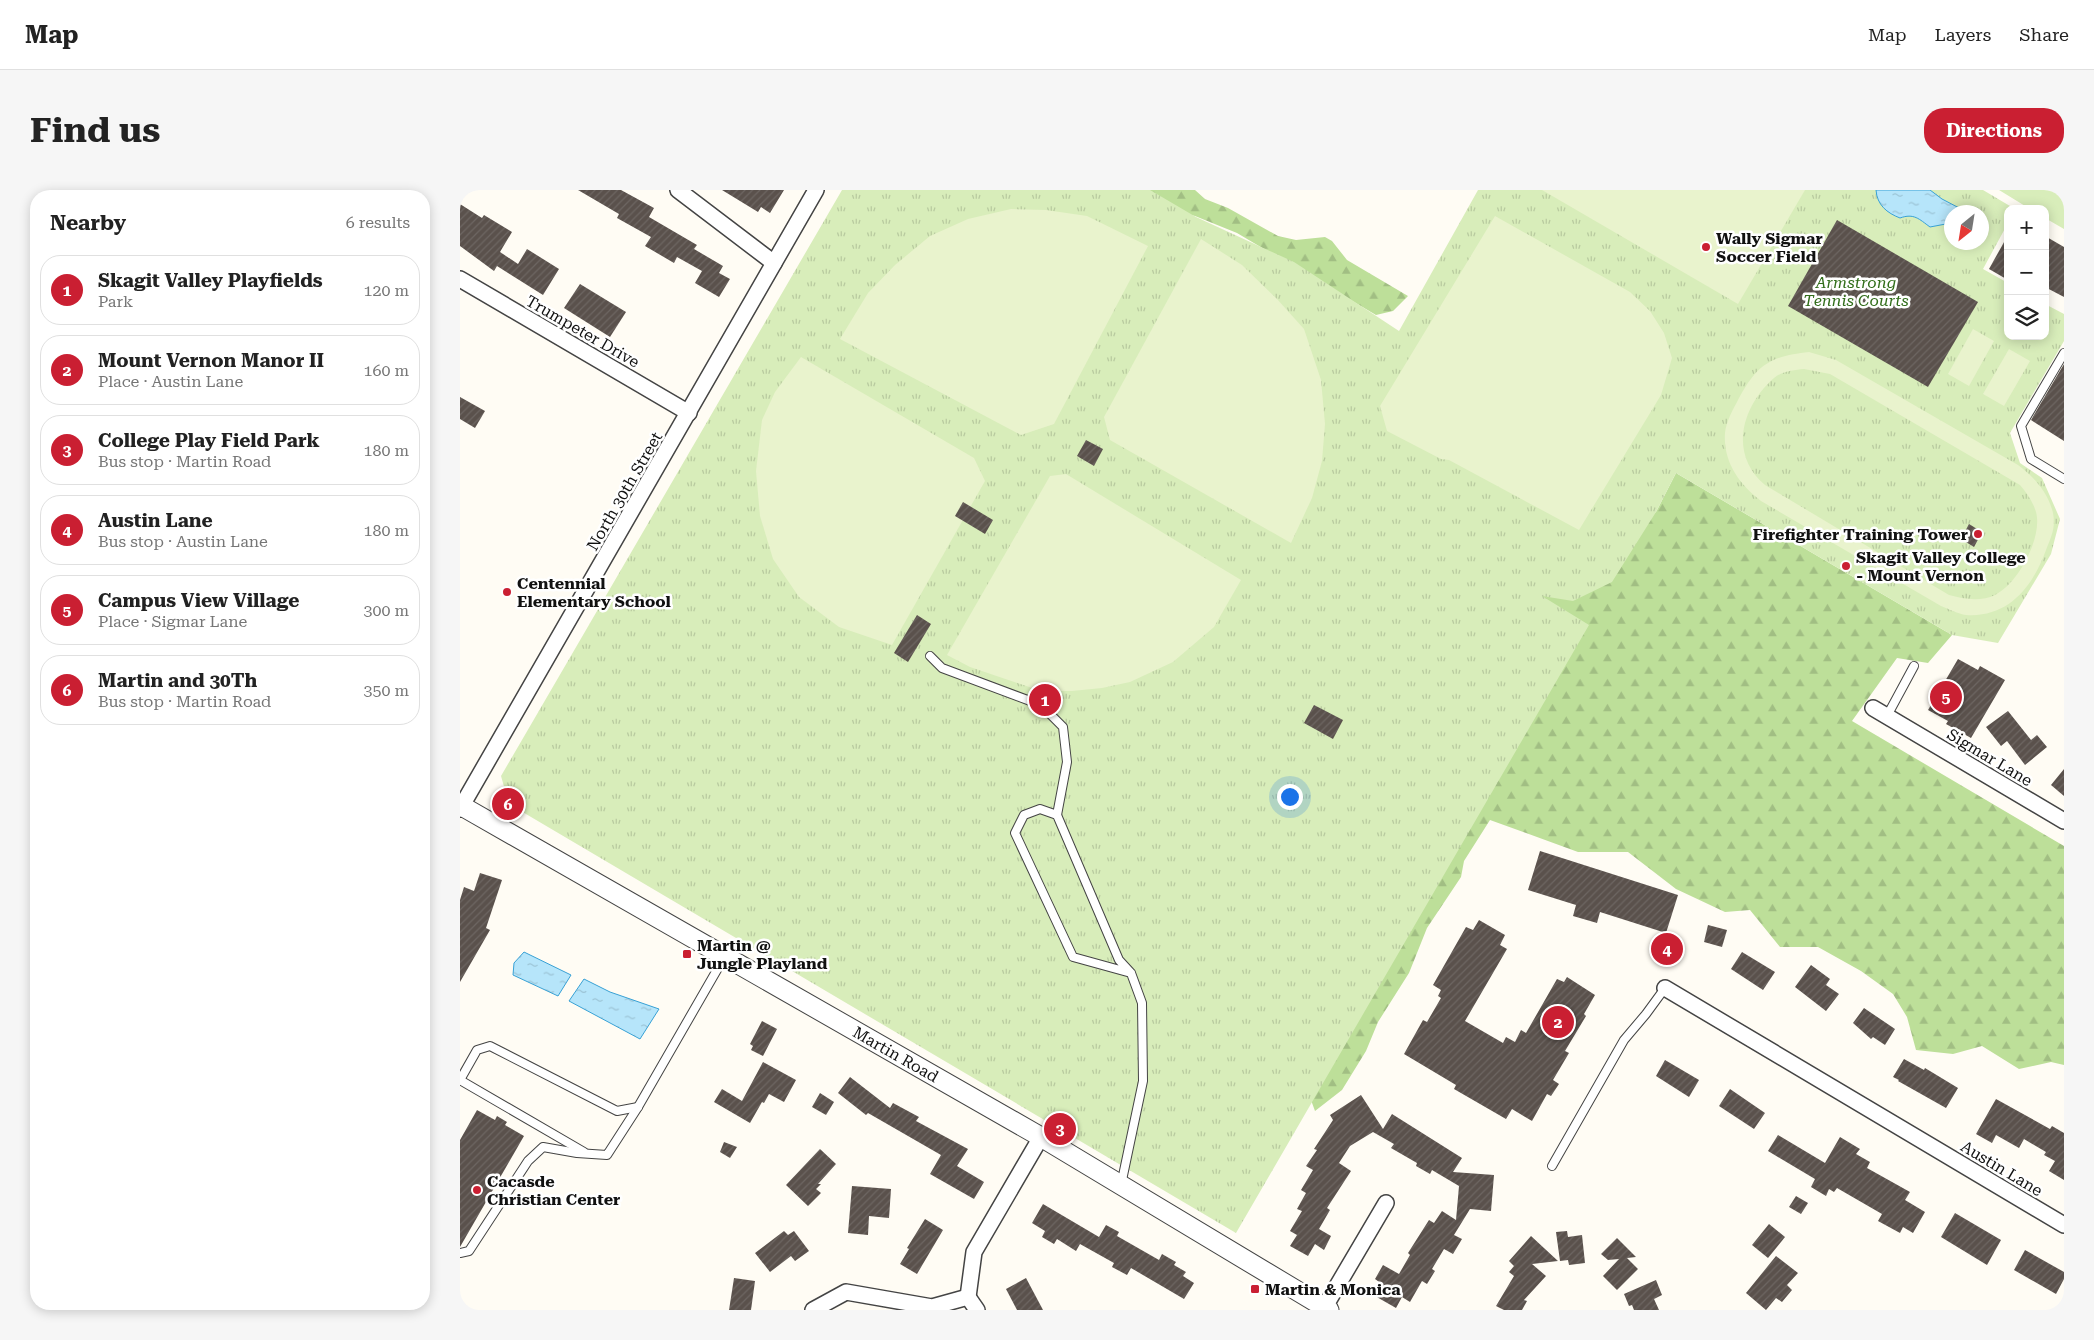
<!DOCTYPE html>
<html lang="en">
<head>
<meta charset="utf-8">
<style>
	:root { --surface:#fff; --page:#f6f6f6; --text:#222; --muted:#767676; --line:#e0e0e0; --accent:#ca1f32 }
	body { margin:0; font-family:"Roboto Serif",serif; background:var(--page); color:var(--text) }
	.controls { position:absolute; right:15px; top:15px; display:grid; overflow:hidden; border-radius:10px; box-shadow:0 2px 12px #0003 }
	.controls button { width:45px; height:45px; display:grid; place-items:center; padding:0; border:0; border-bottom:1px solid var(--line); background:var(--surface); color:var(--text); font:25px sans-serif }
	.compass { position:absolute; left:1484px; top:15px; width:45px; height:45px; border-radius:50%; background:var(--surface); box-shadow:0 2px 12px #0003; rotate:210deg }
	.you { position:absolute; left:829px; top:606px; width:18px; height:18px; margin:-12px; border:4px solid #fff; border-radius:50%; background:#1a73e8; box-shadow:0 0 0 8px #1a73e833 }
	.badge { display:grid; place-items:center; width:32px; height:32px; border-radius:50%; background:var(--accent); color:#fff; font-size:16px; font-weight:700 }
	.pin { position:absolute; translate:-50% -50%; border:2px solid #fff; box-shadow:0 1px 5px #0006 }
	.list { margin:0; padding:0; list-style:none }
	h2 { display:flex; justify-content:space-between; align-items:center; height:65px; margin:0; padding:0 20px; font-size:21px }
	h2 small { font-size:16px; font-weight:400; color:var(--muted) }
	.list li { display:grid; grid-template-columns:32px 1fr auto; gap:15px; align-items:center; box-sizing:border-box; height:70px; margin:0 10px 10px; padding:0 10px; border:1px solid var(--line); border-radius:20px }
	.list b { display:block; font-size:19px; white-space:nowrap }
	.list p { margin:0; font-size:16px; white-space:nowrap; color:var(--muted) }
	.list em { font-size:16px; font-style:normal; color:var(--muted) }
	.icon { flex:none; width:28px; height:28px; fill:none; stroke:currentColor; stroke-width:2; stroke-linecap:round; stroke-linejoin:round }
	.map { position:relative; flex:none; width:1604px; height:1120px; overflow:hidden; border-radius:20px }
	header { display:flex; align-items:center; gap:30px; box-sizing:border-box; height:70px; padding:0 25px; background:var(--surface); border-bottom:1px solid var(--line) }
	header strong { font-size:24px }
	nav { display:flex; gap:28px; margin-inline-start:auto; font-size:18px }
	.intro { display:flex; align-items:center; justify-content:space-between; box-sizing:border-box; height:120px; padding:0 30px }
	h1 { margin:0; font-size:35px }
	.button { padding:12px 22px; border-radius:20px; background:var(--accent); color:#fff; font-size:18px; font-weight:700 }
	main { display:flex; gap:30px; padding:0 30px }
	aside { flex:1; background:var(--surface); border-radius:20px; box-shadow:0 2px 12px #0003 }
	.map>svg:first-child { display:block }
</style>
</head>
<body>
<header>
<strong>Map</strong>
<nav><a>Map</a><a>Layers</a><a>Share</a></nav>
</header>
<div class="intro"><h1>Find us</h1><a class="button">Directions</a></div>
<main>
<aside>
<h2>Nearby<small>6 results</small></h2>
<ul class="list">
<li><span class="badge">1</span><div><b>Skagit Valley Playfields</b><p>Park</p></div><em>120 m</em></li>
<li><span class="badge">2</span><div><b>Mount Vernon Manor II</b><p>Place · Austin Lane</p></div><em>160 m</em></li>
<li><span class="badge">3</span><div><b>College Play Field Park</b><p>Bus stop · Martin Road</p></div><em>180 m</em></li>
<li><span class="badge">4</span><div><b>Austin Lane</b><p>Bus stop · Austin Lane</p></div><em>180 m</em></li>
<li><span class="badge">5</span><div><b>Campus View Village</b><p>Place · Sigmar Lane</p></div><em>300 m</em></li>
<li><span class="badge">6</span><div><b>Martin and 30Th</b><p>Bus stop · Martin Road</p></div><em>350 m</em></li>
</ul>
</aside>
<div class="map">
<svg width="1604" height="1120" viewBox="0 0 1604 1120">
	<defs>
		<pattern id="forest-firs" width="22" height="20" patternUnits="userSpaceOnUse" patternTransform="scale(1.25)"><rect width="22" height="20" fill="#bddf99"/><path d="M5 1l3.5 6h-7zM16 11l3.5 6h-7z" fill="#a1be83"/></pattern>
		<pattern id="park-tufts" width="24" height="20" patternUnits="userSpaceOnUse" patternTransform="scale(1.25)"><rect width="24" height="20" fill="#d8edba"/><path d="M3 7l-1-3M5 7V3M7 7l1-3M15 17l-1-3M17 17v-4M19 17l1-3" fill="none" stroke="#b8ca9f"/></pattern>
		<pattern id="water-ripples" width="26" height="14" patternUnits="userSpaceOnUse" patternTransform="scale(1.25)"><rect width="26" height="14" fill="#b6e5fa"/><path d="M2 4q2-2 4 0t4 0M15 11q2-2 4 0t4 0" fill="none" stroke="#9bc3d5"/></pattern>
		<pattern id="building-hatch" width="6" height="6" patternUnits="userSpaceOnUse" patternTransform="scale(1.25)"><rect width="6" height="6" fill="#5a514c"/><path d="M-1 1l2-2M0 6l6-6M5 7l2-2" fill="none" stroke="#6d6662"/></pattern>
	</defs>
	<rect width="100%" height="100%" fill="#fffcf4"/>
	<path fill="#d8edba" d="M1539 0H1604V39L1585 28V19H1570Z"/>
	<g fill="url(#forest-firs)">
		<path d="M673 0H735L745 9 768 18 818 46 836 50 865 47 872 51 887 70 948 106 933 121 916 125 777 43 735 26 704 18Z"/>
		<path d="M1216 283 1492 445 1468 473 1437 468 1392 531 1604 656V875L1591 872 1559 879 1522 856 1493 864 1456 860 1447 827 1433 804 1401 781 1358 757H1320L1290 720 1265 722 1216 699 1168 662H1118L1030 630 1004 671 1001 687 967 738 949 783 918 832 906 861 882 900 855 921 841 883 895 535 1196 322Z"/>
	</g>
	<path fill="url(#park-tufts)" fill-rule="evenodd" d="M382 0H690L736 27 834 72 939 141 1018 0H1523L1555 19H1548V33L1523 79 1548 93V146H1585V114L1604 124V151L1550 243 1560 273 1582 288 1600 329 1591 364 1538 453 1492 445 1216 283 1196 322 1152 392 1113 411 1082 406 1129 435 776 1043 49 614 41 586ZM1492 22H1522V52H1492Z"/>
	<g fill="#e9f3cd" fill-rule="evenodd">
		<path d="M1082 0H1345L1278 114Z"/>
		<path d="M551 19 586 20 627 26 688 56 594 234 561 245 380 149 408 103 435 75 470 46 508 29Z"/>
		<path d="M1035 26 1170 102 1190 121 1204 143 1212 168 1201 205 1119 340 989 270 981 269 927 241 920 216Z"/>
		<path d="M741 49 782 75 817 109 844 139 861 190 865 234 862 271 852 308 831 353 650 250 644 227Z"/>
		<path d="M1513 139 1534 151 1509 196 1488 184Z"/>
		<path d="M1549 159 1570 171 1544 216 1523 204Z"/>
		<path d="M1349 162 1376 170 1558 275C1574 287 1588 302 1593 323 1596 338 1591 347 1586 360 1573 396 1549 428 1506 425 1498 424 1489 419 1481 416L1301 311C1279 294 1263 272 1265 243 1266 231 1274 218 1279 208 1286 195 1296 179 1308 173 1322 165 1334 164 1349 162ZM1344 179 1370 184 1560 295C1567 303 1573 312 1576 322 1583 347 1558 394 1535 405 1521 412 1503 409 1489 405L1305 295C1268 264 1282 216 1314 188 1322 181 1334 180 1344 179Z"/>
		<path d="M341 167 514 268 525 291 432 455 379 437 339 407 313 369 300 326 296 281 302 230 315 202Z"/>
		<path d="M606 284 781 390 754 437 713 472 670 492 642 498 612 501H581L510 477 487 465 590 286Z"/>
	</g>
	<g fill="url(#water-ripples)" stroke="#38a1d5">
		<path d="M1416 0H1470L1482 9 1503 20 1502 22H1492L1491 33 1470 37C1459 29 1454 23 1440 28 1427 23 1417 15 1416 0Z"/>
		<path d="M64 762 111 785 98 806 53 785 54 773Z"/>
		<path d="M124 789 150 802 199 819 180 849 109 811Z"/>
	</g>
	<g fill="url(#building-hatch)">
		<path d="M118 0H161L194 18 189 27 237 55 234 59 263 76 259 83 270 89 259 107 235 93 242 81 217 67 214 73 185 56 191 47 157 28 159 24Z"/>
		<path d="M262 0H324L310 23 301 17 298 22Z"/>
		<path d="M0 14 22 28 24 25 52 42 40 62 58 74 67 59 99 79 83 105 37 76 34 81 0 56Z"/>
		<path d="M1377 30 1518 112 1468 197 1328 116Z"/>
		<path d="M1548 45V90L1529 79Z"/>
		<path d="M1585 46 1604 57V107L1585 97Z"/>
		<path d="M120 94 166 122 150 147 104 118Z"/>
		<path d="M1604 174V251L1571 230Z"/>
		<path d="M0 207 25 221 15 238 0 229Z"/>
		<path d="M626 250 643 259 634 276 617 266Z"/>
		<path d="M503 312 533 330 525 344 495 326Z"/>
		<path d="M1509 334 1522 342 1514 357 1501 349Z"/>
		<path d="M457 425 471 434 448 472 434 463Z"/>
		<path d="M1498 469 1518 480 1520 476 1545 490 1511 548 1486 534 1488 531 1468 520Z"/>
		<path d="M854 515 883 530 873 549 844 533Z"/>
		<path d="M1548 521 1571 550 1577 545 1587 557 1565 575 1547 551 1541 556 1526 537Z"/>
		<path d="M1604 579V606L1591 595Z"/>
		<path d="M1080 661 1218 705 1206 743 1140 722 1137 733 1113 726 1116 715 1068 700Z"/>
		<path d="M20 683 42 690 26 738 30 740 0 792V710L4 697 14 701Z"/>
		<path d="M1019 730 1045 745 1040 755 1047 759 1005 831 1043 853 1046 847 1055 852 1061 840 1066 843 1097 789 1104 792 1107 787 1135 805 1124 824 1126 826 1105 861 1109 863 1093 890 1099 894 1091 906 1087 904 1072 931 1052 919 1046 929 994 899 996 895 944 864 963 830 967 832 981 808 978 806 981 800 973 795 1006 737 1013 740Z"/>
		<path d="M1248 735 1267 740 1262 757 1244 752Z"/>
		<path d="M1282 762 1315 782 1303 800 1271 779Z"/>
		<path d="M1351 775 1370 789 1366 795 1379 804 1366 821 1335 797Z"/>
		<path d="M1404 818 1435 839 1425 855 1413 847 1411 849 1393 833Z"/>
		<path d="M302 831 317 839 303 866 291 860 293 856 290 854Z"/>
		<path d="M1444 869 1464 880 1465 878 1498 898 1486 918 1438 891 1439 890 1433 887Z"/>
		<path d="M1205 870 1239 890 1229 907 1196 886Z"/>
		<path d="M303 872 336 890 324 912 309 904 304 913 302 912 290 933 254 912 262 899 282 911Z"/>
		<path d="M390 887 430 918 433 913 459 927 456 931 508 959 497 976 524 992 514 1009 470 984 481 965 408 923 406 925 378 903Z"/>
		<path d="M1270 899 1305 923 1294 939 1259 916Z"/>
		<path d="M360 903 374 912 366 925 352 917Z"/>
		<path d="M901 905 923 939 932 924 1002 968 993 982 1034 985 1031 1021 1010 1019 994 1045 1002 1049 993 1064 984 1059 972 1079 975 1081 967 1094 962 1091 950 1112 942 1107 936 1118 915 1106 922 1094 915 1089 923 1075 939 1084 950 1065 948 1063 969 1030 974 1033 982 1021 996 1030 999 996 972 980 970 984 956 976 957 973 931 958 934 954 913 942 890 956 879 973 891 981 867 1018 870 1020 859 1039 871 1046 864 1060 855 1054 848 1066 830 1056 837 1045 830 1041 842 1021 837 1019 846 1003 841 1000 853 980 846 976 857 960 854 959 873 930 870 925Z"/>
		<path d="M1536 909 1590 939 1592 936 1604 943V990L1589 981 1595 971 1584 965 1586 962 1564 949 1559 958 1536 945 1532 953 1516 944Z"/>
		<path d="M17 920 35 930 37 926 47 932 45 935 64 946 0 1057V950Z"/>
		<path d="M1318 945 1365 973 1380 947 1400 959 1396 964 1410 972 1407 978 1450 1002 1445 1010 1465 1022 1453 1043 1443 1037 1440 1043 1418 1031 1422 1024 1377 998 1374 1002 1369 999 1366 1006 1351 997 1355 989 1308 961Z"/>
		<path d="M264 952 277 957 270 968 260 962Z"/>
		<path d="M360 959 376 974 358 994H361L356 999 361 1003 348 1016 326 995Z"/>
		<path d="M392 996 431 999 429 1028 409 1026 408 1045 388 1043Z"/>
		<path d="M1336 1006 1348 1013 1341 1024 1329 1017Z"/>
		<path d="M583 1014 639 1047 646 1035 659 1042 657 1046 699 1070 702 1064 716 1072 714 1075 726 1082 723 1086 734 1093 724 1109 671 1078 667 1085 652 1077 654 1073 620 1054 616 1061 597 1049 594 1054 582 1047 585 1041 572 1033Z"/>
		<path d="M1495 1023 1541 1050 1527 1075 1481 1047Z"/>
		<path d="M465 1029 483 1040 457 1084 440 1074 449 1059 447 1058Z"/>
		<path d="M1309 1034 1325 1047 1308 1068 1292 1055Z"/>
		<path d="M324 1041 328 1045 334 1041 349 1061 335 1071 331 1066 310 1082 295 1063Z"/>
		<path d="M1107 1041 1108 1047 1122 1045 1125 1073 1109 1075 1108 1070 1100 1071 1096 1042Z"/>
		<path d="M1071 1046 1098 1071 1072 1074 1086 1086 1064 1110 1067 1111 1062 1120H1044L1036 1116 1054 1086 1049 1082 1054 1076 1049 1071Z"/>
		<path d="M1157 1048 1176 1067 1167 1068 1178 1079 1157 1100 1143 1086 1159 1069 1148 1070 1141 1064Z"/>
		<path d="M1565 1060 1604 1082V1089L1596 1104 1554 1080Z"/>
		<path d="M1316 1066 1338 1083 1327 1095 1332 1100 1322 1112 1316 1108 1306 1120 1286 1103Z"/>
		<path d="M274 1088 295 1091 291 1120H269Z"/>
		<path d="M566 1088 583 1120H557L546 1099Z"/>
		<path d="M1196 1090 1202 1105 1194 1109 1199 1120H1174L1172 1115 1169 1116 1164 1104Z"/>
	</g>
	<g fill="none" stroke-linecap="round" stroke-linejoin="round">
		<defs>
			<g id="service">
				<path d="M1604 163 1561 236 1571 269 1604 289"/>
				<path d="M470 466 482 478 581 515 603 537 607 572 597 625"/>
				<path d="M1427 526 1454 476"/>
				<path d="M0 890 17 860 30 856 157 921 178 917"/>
				<path d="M0 890 124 962"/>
				<path d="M1092 976 1164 850 1186 824 1205 798"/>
				<path d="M661 995 683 891 682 813 671 783 659 770 597 625 580 619 564 625 555 643 613 767 671 783"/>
				<path d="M0 1063 9 1061 68 971 83 957 117 963 147 965 178 917 265 766"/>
			</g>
			<g id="minor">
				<path d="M218 0 314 73"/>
				<path d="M0 89 229 223"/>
				<path d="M1413 518 1604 631"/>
				<path d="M0 619 356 0"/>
				<path d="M1205 798 1604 1035"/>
				<path d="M508 1107 514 1062 581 947"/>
				<path d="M353 1120 386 1102 472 1117 508 1107 517 1120"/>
				<path d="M863 1120 926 1013"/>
			</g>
			<g id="tertiary">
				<path id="s1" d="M0 615 581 947 869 1120"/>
			</g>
		</defs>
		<use href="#service" stroke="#444" stroke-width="10"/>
		<use href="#minor" stroke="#444" stroke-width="18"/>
		<use href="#tertiary" stroke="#444" stroke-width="21"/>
		<use href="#service" stroke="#fff" stroke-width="8"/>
		<use href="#minor" stroke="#fff" stroke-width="15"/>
		<use href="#tertiary" stroke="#fff" stroke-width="19"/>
	</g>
	<g fill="#ca1f32" stroke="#fff" stroke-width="2">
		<circle cx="1246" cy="57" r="5"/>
		<circle cx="1518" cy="344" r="5"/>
		<circle cx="1386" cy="376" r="5"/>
		<circle cx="47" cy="402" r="5"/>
		<rect x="222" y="759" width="10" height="10" rx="2.5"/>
		<circle cx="17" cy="1000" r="5"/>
		<rect x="790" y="1094" width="10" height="10" rx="2.5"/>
	</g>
	<g text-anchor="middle" stroke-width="5" stroke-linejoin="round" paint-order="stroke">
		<g font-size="16" font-weight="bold" fill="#111" stroke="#fff" text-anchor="start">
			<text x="1256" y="54">Wally Sigmar<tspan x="1256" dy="18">Soccer Field</tspan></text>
			<text x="1508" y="350" text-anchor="end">Firefighter Training Tower</text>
			<text x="1396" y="373">Skagit Valley College<tspan x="1396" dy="18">- Mount Vernon</tspan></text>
			<text x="57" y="399">Centennial<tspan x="57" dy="18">Elementary School</tspan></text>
			<text x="237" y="761">Martin @<tspan x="237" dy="18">Jungle Playland</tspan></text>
			<text x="27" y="997">Cacasde<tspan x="27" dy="18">Christian Center</tspan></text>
			<text x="805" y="1105">Martin &amp; Monica</text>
		</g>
		<g font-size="16" font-style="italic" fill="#326e1b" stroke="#fff">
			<text x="1396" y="98">Armstrong<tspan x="1396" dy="18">Tennis Courts</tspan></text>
		</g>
		<g font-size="16" fill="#111" stroke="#fff">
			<text transform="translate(123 141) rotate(30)" y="6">Trumpeter Drive</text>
			<text transform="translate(164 301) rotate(-60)" y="6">North 30th Street</text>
			<text transform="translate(1530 567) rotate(31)" y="6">Sigmar Lane</text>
			<text dy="6" stroke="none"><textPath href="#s1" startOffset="502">Martin Road</textPath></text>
			<text transform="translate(1542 978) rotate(31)" y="6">Austin Lane</text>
		</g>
	</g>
</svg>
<div class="controls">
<button>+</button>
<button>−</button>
<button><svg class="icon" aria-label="layers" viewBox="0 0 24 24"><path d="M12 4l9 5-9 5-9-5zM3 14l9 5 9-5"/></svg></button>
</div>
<svg class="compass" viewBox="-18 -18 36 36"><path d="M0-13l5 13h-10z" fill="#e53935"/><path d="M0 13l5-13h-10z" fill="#767676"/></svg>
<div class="you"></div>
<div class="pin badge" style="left:585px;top:510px">1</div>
<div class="pin badge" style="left:1098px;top:832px">2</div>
<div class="pin badge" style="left:600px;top:939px">3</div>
<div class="pin badge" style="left:1207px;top:759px">4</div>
<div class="pin badge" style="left:1486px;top:507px">5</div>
<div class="pin badge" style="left:48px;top:614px">6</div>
</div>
</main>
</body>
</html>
